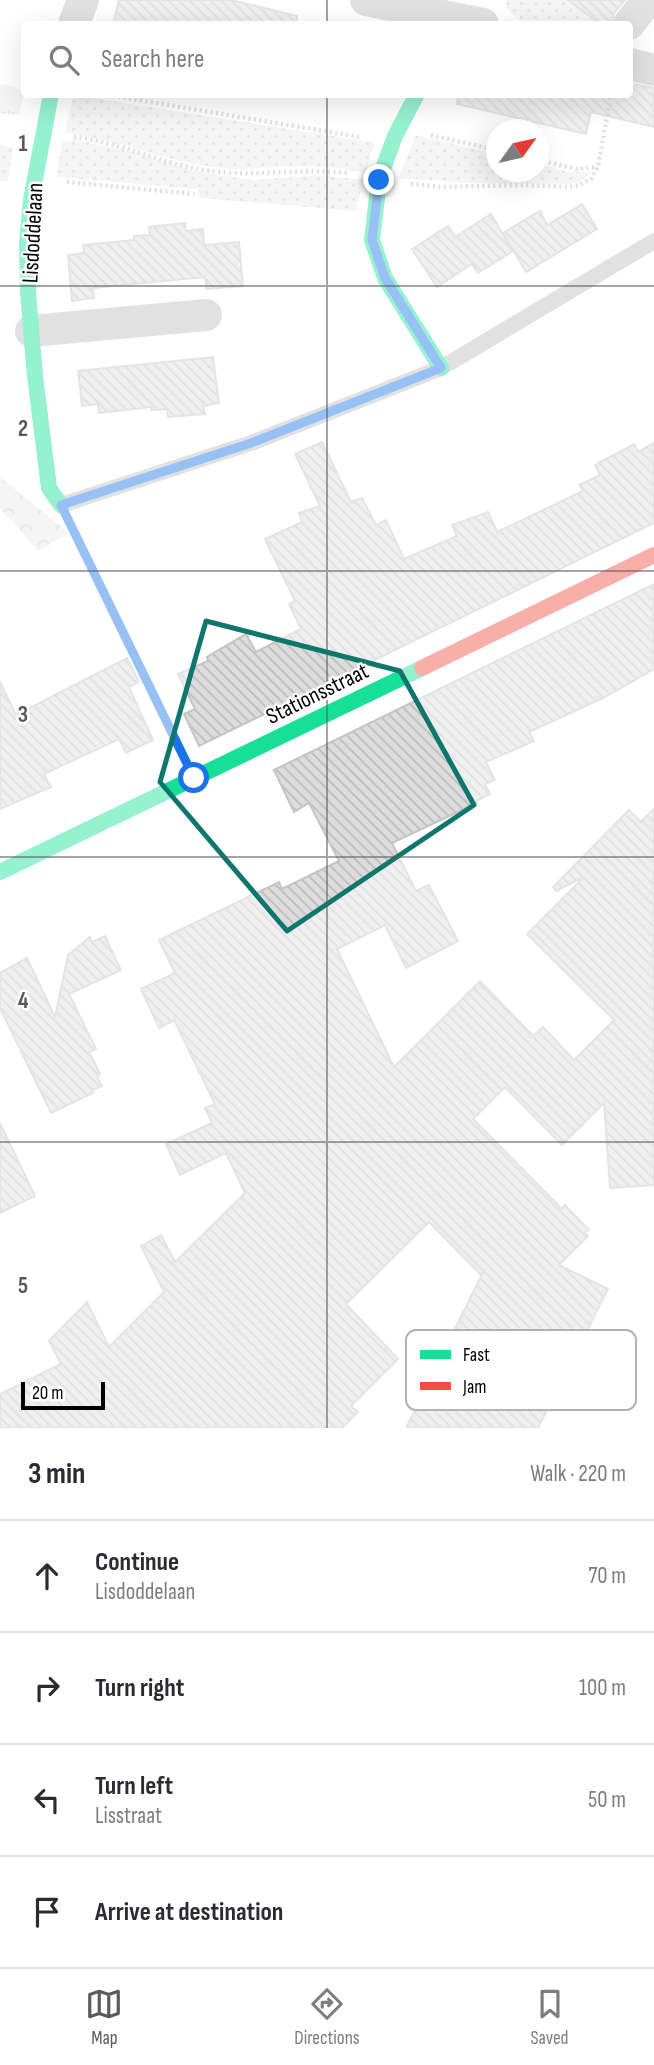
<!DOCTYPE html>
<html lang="en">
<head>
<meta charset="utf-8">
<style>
	:root { --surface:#fff; --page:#f2f2f3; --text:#2b2b33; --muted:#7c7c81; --line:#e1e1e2; --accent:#595959 }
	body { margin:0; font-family:"Sofia Sans Condensed",sans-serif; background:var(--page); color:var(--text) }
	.compass { position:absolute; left:486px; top:119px; width:63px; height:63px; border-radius:50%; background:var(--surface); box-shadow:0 7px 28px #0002; rotate:57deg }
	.scale { position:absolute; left:21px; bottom:18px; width:84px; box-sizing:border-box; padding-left:7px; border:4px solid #000; border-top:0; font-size:19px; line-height:24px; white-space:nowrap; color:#000; -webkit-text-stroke:5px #fff; paint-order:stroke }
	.stop { position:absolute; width:21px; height:21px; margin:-16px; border:5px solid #1a73e8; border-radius:50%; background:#fff }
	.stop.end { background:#1a73e8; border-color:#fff; box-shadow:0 2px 7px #0008 }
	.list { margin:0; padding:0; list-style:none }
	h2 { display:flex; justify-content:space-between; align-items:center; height:91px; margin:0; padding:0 28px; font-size:30px }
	h2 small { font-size:23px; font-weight:400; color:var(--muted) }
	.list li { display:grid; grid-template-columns:46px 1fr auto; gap:21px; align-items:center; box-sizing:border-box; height:112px; padding:0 28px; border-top:2px solid var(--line) }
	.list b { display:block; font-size:26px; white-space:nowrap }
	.list p { margin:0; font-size:23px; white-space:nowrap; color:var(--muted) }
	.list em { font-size:23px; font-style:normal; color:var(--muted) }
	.icon { flex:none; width:38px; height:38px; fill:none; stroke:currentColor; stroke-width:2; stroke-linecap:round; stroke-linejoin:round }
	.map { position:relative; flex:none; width:654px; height:1428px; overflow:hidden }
	.search { position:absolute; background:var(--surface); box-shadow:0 7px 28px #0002; left:21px; right:21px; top:21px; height:77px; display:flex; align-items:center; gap:18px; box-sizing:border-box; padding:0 24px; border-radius:7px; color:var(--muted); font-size:26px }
	.sheet { height:539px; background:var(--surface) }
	nav { display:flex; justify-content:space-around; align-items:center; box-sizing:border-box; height:98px; border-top:2px solid var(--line); background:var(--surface); font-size:19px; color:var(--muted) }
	nav a { display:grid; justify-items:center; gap:4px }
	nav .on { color:var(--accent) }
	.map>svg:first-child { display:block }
</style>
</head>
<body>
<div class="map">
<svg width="654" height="1428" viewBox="0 0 654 1428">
	<defs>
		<pattern id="grass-tufts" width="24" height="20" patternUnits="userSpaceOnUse" patternTransform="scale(1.75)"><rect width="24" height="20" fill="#e9e9e9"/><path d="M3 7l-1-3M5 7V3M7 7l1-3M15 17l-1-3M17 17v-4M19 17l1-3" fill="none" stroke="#c6c6c6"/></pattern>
		<pattern id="forest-crowns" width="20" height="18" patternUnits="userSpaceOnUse" patternTransform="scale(1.75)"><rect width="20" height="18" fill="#e9e9e9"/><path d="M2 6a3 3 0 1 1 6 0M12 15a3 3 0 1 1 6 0" fill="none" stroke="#c6c6c6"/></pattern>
		<pattern id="park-dots" width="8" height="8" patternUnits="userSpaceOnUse" patternTransform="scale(1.75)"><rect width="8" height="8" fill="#e9e9e9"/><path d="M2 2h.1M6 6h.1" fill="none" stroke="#c6c6c6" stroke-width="1.8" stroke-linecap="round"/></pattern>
		<pattern id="building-back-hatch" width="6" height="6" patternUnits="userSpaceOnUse" patternTransform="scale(1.75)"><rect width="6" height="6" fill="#dcdcdc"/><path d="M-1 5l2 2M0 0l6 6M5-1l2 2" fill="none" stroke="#bbb"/></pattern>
	</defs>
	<rect width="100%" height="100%" fill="#fff"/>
	<path fill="url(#grass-tufts)" d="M6 84 24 91 19 115 0 113V85Z"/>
	<path fill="url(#forest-crowns)" d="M0 477 69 533 38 551 0 508Z"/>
	<g fill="url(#park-dots)">
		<path d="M507 0H578L575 5 600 24H522L506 7Z"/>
		<path d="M74 95 372 142 374 145 365 173C344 169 322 166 300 166 273 166 246 171 219 168 167 162 118 140 65 133Z"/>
		<path d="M416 135 496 154V172H538L539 164 569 172H591L582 180 571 184 472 183 398 178Z"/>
		<path d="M77 140 136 153 198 172 253 180 321 175 363 180 356 211 200 198 197 189 57 177 62 141Z"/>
		<path d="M0 145 13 148 8 181H0Z"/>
	</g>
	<g fill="url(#building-back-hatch)" stroke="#c4c4c4" stroke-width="2">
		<path d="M119 0H231L297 16 296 24H113Z"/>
		<path d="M568 0H625L614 13 611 24H600Z"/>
		<path d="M635 84 654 88V127L591 112 586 134 457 104 458 94H632Z"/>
		<path d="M582 204 597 229 526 272 503 233 540 211 547 225Z"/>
		<path d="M491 214 513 251 478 273 472 264 437 287 412 249 448 226 455 237Z"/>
		<path d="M185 223 186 231 203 229 204 245 239 242 243 286 207 289 205 277 93 288 94 298 72 301 68 255 84 253 83 245 134 240V236L150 235 149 227Z"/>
		<path d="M213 357 219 403 203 406 205 414 168 417 167 409 151 410V407L99 413 98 404 82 406 78 371Z"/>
		<path d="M322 442 351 502 362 498 376 525 386 520 404 559 457 536 452 525 488 512 497 532 583 491 579 485 600 475 595 465 634 444 638 452 654 443V523L199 746 184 714 195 709 178 674 208 661 207 657 246 634 256 652 301 629 289 604 295 601 265 539 302 522 299 513 320 506 295 454Z"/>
		<path d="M654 584V669L605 697 529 732 534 741 486 762 495 780 485 784 490 794 476 801 477 803 392 843 416 891 429 885 458 941 406 968 385 925 337 949 394 1067 480 981 533 1036 543 1027 574 1060 614 1020 527 934 584 877 556 891 553 887 629 810 641 822 654 809V1185L610 1188 604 1103 562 1145 505 1087 473 1119 562 1209 565 1205 589 1230 585 1233 588 1236 559 1265 608 1289 538 1428H406L483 1272 480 1274 429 1222 346 1304 398 1359 351 1406 358 1412 342 1428H0V1394L61 1364 49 1341 87 1302 109 1347 164 1292 141 1246 161 1235 175 1262 245 1193 226 1153 180 1175 166 1144 212 1123 205 1108 215 1104 174 1020 159 1028 141 989 175 973 159 940 279 882 282 889 339 861 309 803 294 812 274 770Z"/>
		<path d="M127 658 139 682 129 687 153 740 126 753 119 739 44 774 51 787 0 809V682L16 715Z"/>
		<path d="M105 936 121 970 69 994 96 1049 89 1052 100 1074 97 1076 102 1086 92 1090 93 1093 51 1113 0 1008V973L27 958 55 1017 68 955 90 937 92 942Z"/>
		<path d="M0 1123 35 1196 0 1213Z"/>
	</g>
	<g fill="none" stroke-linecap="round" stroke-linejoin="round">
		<g stroke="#b8b8b8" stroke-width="4.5" stroke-dasharray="2 3.5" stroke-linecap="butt">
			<path d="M102 94 360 137"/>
			<path d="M431 135 496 150"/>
			<path d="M74 137C124 143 170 168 220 172 262 176 305 168 348 173"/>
			<path d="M538 160 577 169 598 167"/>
			<path d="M67 182 194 194"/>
			<path d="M411 184 440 187 525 185 568 187 580 185 591 179 598 167 611 94"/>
			<path d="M75 534 181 750"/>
		</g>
		<path stroke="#bdbdbd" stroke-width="16" d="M61 505 251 443 441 368 654 241"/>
		<g stroke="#bdbdbd" stroke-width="32">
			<path d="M366 0 483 24"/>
			<path d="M74 24 83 0"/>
			<path d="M629 24 648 0"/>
			<path d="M630 64 654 70"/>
			<path d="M31 331 206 315"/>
		</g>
		<g stroke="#16e098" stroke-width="16">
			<path d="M51 94 31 200 27 243 28 292 35 376 49 488 61 505"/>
			<path d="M417 94 395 136 379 180 372 240 385 278 441 368"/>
			<path d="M0 872 422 668"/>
		</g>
		<path stroke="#f24e42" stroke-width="16" d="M422 668 654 555"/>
	</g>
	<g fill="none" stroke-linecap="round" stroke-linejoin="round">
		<path stroke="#1a73e8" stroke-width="9" d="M194 778 61 505 251 443 441 368 385 278 372 240 379 180"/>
	</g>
	<path d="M0 0H654V1428H0ZM206 621 400 671 474 805 287 931 160 782Z" fill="#fff" fill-opacity=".55" fill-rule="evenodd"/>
	<path fill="none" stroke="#0f766e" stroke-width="5" stroke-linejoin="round" d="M206 621 400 671 474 805 287 931 160 782Z"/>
	<path fill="none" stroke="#595959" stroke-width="2" stroke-opacity="0.55" d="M327 0V24M327 94V1428M0 286H654M0 571H654M0 857H654M0 1142H654"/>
	<g text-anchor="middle" stroke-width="5" stroke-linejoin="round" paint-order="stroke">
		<g font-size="23" fill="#000" stroke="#fff">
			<text transform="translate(32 233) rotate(-87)" y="8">Lisdoddelaan</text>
			<text transform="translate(317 693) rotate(-26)" y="8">Stationsstraat</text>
		</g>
	</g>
	<rect x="406" y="1330" width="230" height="80" rx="10" fill="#fff" stroke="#b2b2b2" stroke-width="2"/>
	<rect x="420" y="1350" width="31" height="9" fill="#16e098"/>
	<rect x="420" y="1382" width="31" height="8" fill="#f24e42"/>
	<g font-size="19" fill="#000">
		<text x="463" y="1361">Fast</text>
		<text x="463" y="1393">Jam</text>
	</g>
	<g font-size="23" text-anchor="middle" font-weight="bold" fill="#595959" stroke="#fff" stroke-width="5" stroke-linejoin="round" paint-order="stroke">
		<text x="23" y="151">1</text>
		<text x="23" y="436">2</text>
		<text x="23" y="722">3</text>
		<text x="23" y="1008">4</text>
		<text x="23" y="1293">5</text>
	</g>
</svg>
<svg class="compass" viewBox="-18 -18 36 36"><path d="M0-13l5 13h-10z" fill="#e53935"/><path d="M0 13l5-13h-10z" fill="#7c7c81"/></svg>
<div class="scale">20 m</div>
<div class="stop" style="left:194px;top:778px"></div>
<div class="stop end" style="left:379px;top:180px"></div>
<div class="search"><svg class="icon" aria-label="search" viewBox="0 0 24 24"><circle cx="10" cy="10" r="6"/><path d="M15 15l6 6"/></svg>Search here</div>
</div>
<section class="sheet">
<h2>3 min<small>Walk · 220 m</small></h2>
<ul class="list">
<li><svg class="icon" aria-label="ahead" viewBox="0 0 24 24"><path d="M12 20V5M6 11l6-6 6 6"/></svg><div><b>Continue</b><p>Lisdoddelaan</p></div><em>70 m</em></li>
<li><svg class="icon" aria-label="right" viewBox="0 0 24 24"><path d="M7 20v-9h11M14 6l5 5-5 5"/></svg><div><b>Turn right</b></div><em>100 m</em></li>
<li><svg class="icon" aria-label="left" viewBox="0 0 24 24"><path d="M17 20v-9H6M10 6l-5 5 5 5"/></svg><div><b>Turn left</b><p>Lisstraat</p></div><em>50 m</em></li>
<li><svg class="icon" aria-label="arrive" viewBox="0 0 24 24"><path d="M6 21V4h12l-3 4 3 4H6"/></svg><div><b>Arrive at destination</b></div></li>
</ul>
</section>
<nav>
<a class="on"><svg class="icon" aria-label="map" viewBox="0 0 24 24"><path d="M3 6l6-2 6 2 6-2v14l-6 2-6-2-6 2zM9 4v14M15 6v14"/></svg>Map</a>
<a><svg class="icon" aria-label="directions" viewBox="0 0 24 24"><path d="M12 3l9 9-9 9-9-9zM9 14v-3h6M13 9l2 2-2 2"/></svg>Directions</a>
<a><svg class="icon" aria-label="saved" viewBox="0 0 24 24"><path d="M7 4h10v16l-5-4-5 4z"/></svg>Saved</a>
</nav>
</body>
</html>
